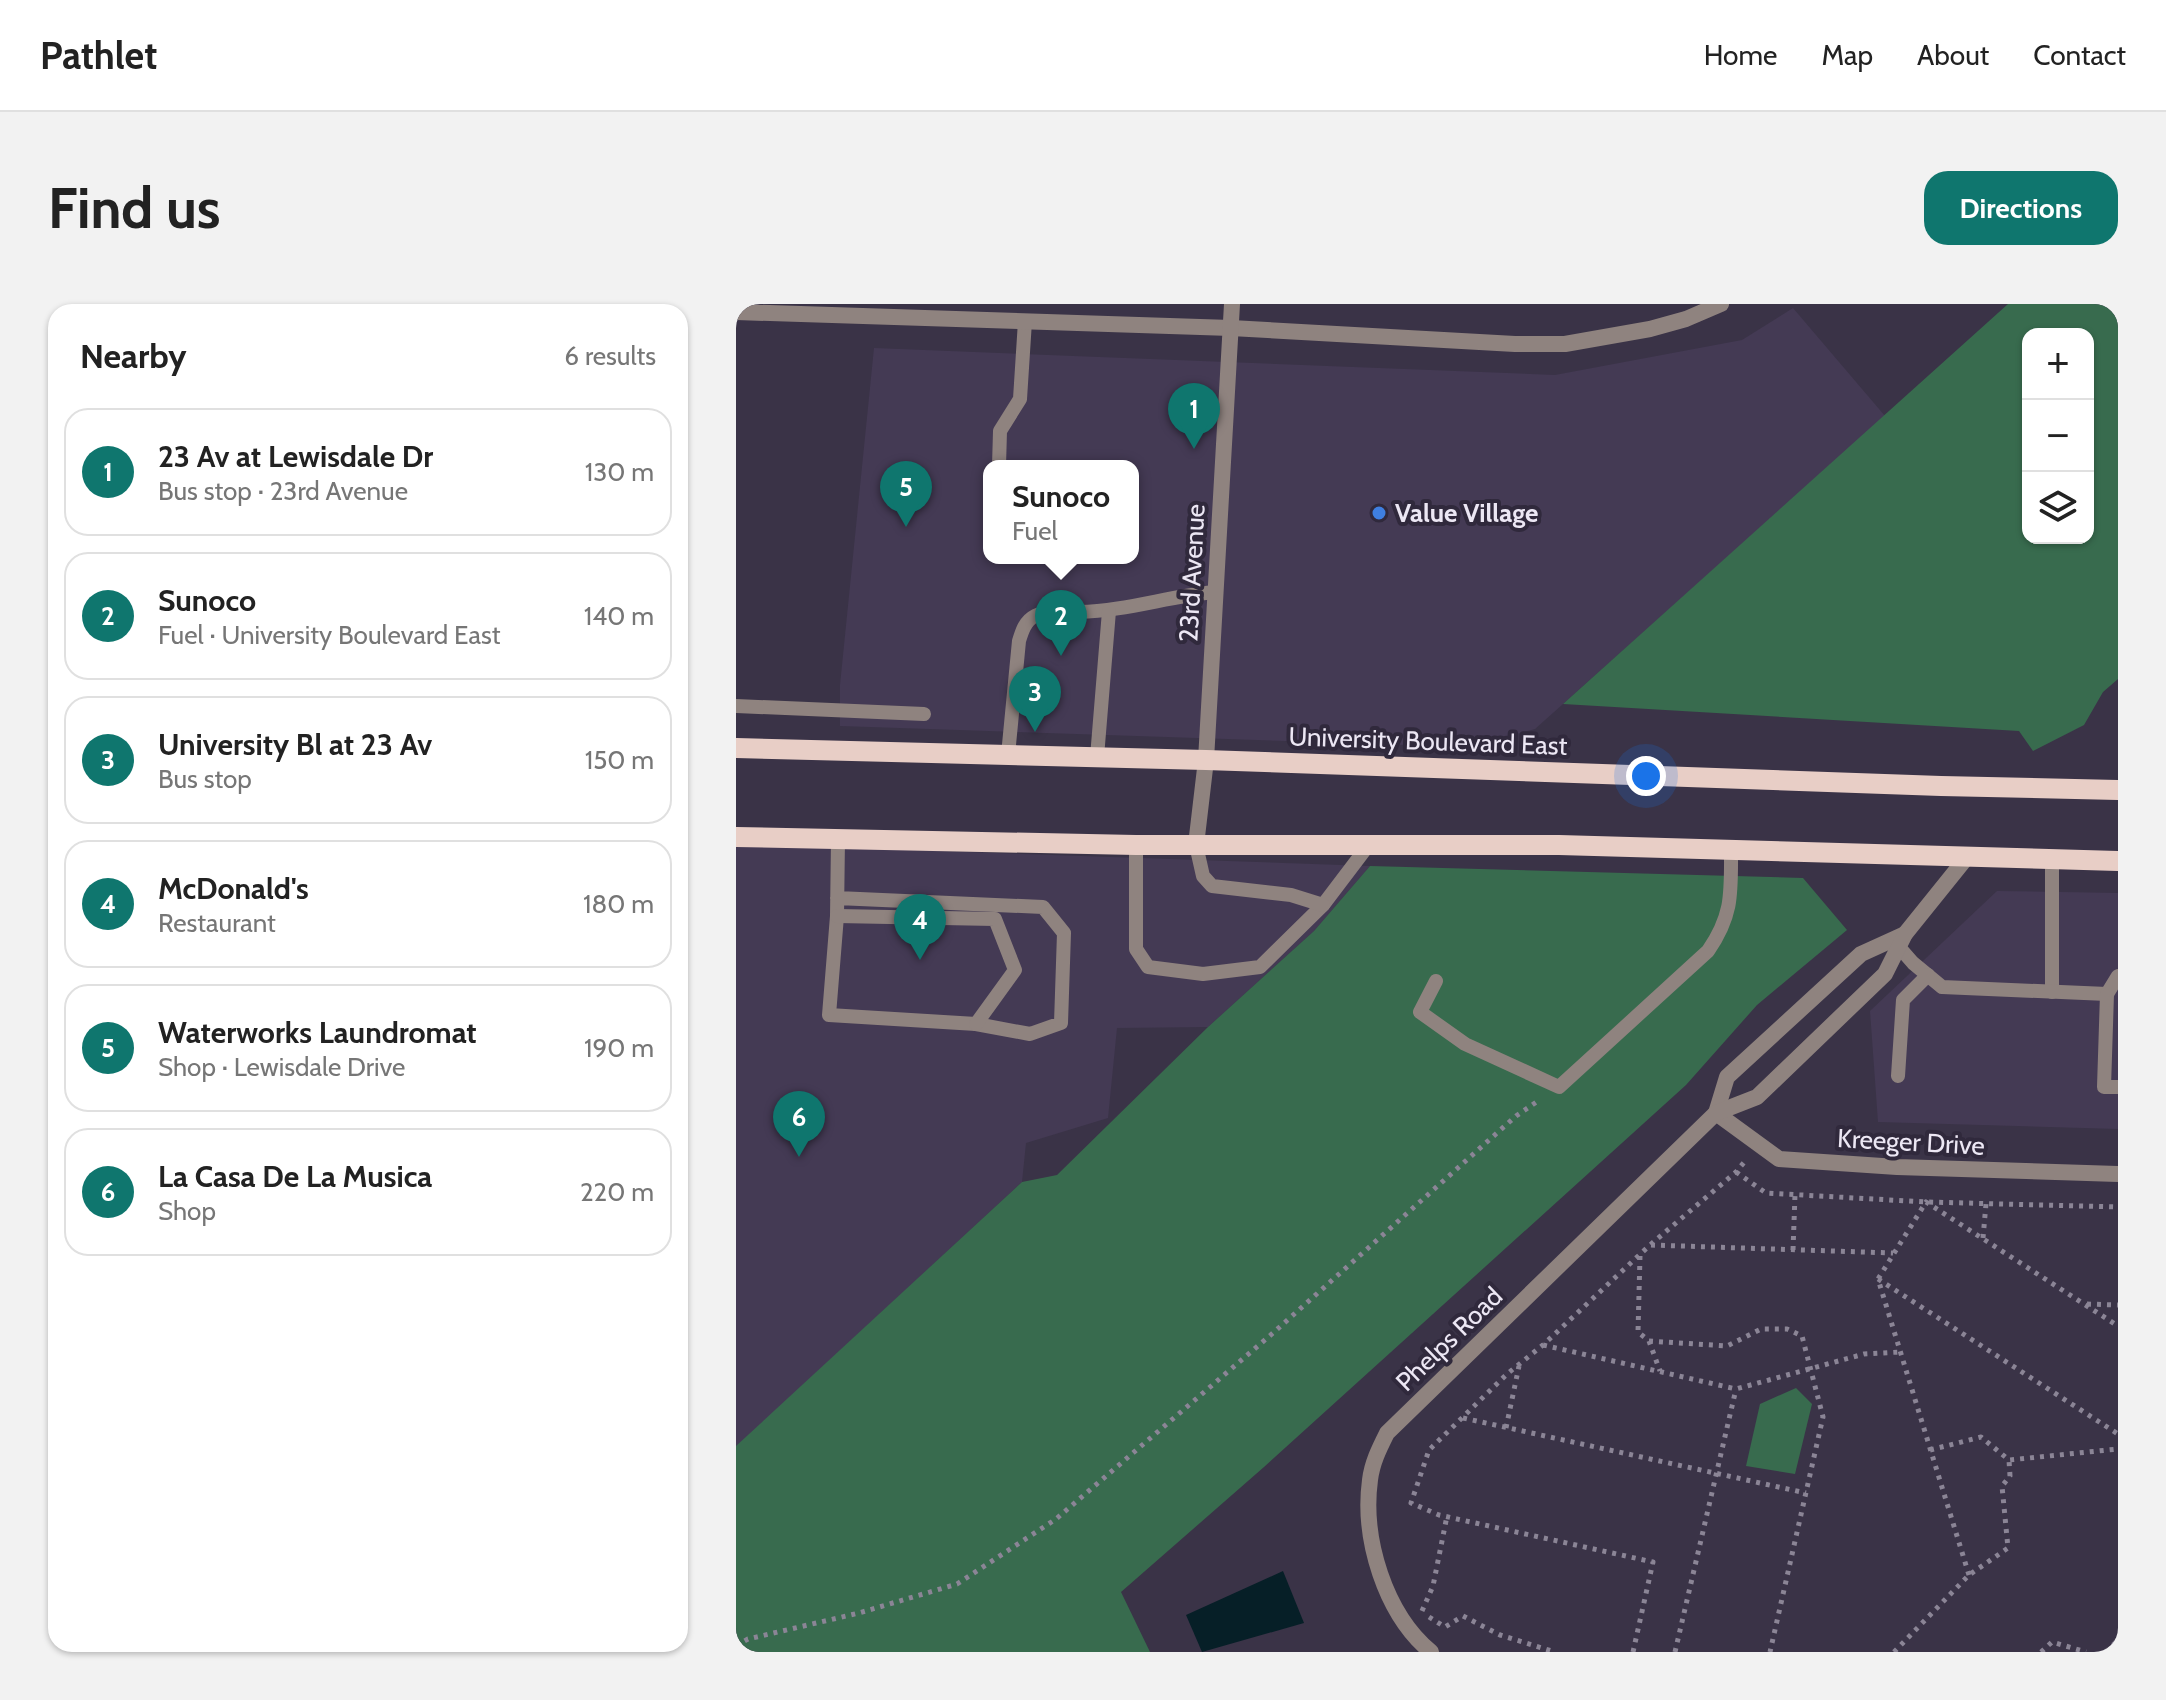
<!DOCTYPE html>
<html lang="en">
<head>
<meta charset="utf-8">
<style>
	:root { --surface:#fff; --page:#f2f2f2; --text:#222; --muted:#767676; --line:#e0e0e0; --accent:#0f766e }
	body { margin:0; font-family:Cabin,sans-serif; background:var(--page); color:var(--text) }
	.controls { position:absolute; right:24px; top:24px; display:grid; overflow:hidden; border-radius:16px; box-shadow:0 2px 6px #0004 }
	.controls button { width:72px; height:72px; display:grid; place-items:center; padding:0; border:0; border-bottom:2px solid var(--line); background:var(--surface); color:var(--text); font:40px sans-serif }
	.you { position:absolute; left:910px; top:472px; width:28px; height:28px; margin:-20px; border:6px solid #fff; border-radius:50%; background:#1a73e8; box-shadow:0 0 0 12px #1a73e833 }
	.badge { display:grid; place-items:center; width:52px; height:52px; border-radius:50%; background:var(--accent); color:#fff; font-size:26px; font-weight:700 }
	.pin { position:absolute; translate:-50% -66px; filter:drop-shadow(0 2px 4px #0008) }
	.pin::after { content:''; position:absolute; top:42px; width:28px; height:24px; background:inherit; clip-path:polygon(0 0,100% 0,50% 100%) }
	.popup { position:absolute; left:247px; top:156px; width:156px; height:104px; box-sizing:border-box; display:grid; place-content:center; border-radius:16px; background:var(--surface); filter:drop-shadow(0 2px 6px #0005); font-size:26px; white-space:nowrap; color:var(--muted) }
	.popup b { font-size:30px; color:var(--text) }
	.popup::after { content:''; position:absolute; left:50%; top:100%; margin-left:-16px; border:16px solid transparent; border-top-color:var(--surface) }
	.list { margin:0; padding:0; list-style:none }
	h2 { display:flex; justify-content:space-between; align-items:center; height:104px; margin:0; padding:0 32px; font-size:34px }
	h2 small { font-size:26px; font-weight:400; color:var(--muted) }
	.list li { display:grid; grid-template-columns:52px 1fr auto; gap:24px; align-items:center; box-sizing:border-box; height:128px; margin:0 16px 16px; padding:0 16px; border:2px solid var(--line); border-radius:24px }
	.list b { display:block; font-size:30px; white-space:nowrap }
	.list p { margin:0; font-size:26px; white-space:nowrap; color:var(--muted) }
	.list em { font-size:26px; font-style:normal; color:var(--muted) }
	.icon { flex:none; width:44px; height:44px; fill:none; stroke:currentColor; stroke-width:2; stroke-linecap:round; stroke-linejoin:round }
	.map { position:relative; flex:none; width:1382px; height:1348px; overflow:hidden; border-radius:24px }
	header { display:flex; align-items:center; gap:48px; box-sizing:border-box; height:112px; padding:0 40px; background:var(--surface); border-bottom:2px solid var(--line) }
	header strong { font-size:38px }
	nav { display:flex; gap:44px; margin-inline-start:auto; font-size:28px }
	.intro { display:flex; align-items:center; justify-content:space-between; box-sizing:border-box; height:192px; padding:0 48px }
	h1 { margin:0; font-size:56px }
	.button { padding:20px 36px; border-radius:24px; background:var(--accent); color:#fff; font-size:28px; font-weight:700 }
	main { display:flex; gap:48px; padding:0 48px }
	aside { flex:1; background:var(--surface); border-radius:24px; box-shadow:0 2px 6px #0004 }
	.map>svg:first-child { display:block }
</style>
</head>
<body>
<header>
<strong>Pathlet</strong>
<nav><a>Home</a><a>Map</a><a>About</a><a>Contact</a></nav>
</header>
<div class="intro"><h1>Find us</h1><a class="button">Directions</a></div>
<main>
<aside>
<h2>Nearby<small>6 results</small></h2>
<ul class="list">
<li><span class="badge">1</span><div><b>23 Av at Lewisdale Dr</b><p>Bus stop · 23rd Avenue</p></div><em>130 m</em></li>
<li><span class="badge">2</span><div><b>Sunoco</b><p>Fuel · University Boulevard East</p></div><em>140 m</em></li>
<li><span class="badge">3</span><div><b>University Bl at 23 Av</b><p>Bus stop</p></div><em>150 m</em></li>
<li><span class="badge">4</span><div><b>McDonald's</b><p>Restaurant</p></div><em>180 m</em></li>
<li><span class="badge">5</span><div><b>Waterworks Laundromat</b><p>Shop · Lewisdale Drive</p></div><em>190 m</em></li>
<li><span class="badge">6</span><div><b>La Casa De La Musica</b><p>Shop</p></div><em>220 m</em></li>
</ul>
</aside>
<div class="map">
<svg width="1382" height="1348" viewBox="0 0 1382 1348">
	<rect width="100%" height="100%" fill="#3a3347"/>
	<g fill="#443a54" fill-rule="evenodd">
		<path d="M1057 4 1149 112 799 425 732 443 104 422V381L138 44 819 71 1006 36ZM253 162H397V254H253Z"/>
		<path d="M0 540 634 562 578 627 472 723 381 724 372 814 290 839 286 878 0 1143Z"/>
		<path d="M1261 587 1382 589V825L1142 818 1134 707Z"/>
	</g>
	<g fill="#386b4e" fill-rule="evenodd">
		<path d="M1272 0H1382V375L1367 388 1348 421 1297 447 1283 427 827 400ZM1352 30V234H1292V30Z"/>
		<path d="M634 562 1067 574 1111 626 1021 701 950 781 528 1163 385 1288 414 1348H0V1142L286 878 321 871 472 723 578 627Z"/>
		<path d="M1060 1084 1076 1100 1059 1170 1010 1162 1024 1100Z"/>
	</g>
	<path fill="#061f27" d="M547 1267 568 1319 466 1348 450 1311Z"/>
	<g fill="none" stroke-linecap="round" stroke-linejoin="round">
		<g stroke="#8b8596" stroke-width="5" stroke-dasharray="4 6" stroke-linecap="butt">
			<path d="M1000 868 1030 889 1190 898 1382 903"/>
			<path d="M1247 934 1250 900"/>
			<path d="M915 941 1157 949"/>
			<path d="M1057 946 1059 891"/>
			<path d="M904 952 902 1028 913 1037 924 1067"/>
			<path d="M1142 975 1382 1130"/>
			<path d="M1351 1000 1382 1001"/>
			<path d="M913 1037 991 1042 1025 1025H1051L1066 1032 1087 1113 1034 1348"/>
			<path d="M807 1041 1000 1085 1128 1050 1164 1048"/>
			<path d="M727 1114 1070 1189"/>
			<path d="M770 1124 783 1062"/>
			<path d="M1194 1146 1245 1133 1273 1156 1382 1145"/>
			<path d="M1233 1271 1142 975 1190 898 1382 1022"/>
			<path d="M686 1307 697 1282 711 1212"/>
			<path d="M693 1313 709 1323 727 1312 764 1331 819 1348"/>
			<path d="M0 1342 12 1335 123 1309 221 1280 320 1215 537 1029 780 812 802 797"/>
			<path d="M897 1348 917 1258 703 1211 675 1199 693 1146 771 1070 807 1041 914 941 1000 868 1010 856"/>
			<path d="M939 1348 1000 1085"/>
			<path d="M1158 1348 1233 1271 1272 1244 1266 1182 1274 1172 1273 1156"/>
			<path d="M1305 1348 1316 1338 1350 1348"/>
			<path d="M1370 1348 1382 1336"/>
		</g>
		<g stroke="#8f837f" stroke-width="14">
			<path d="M263 162 264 127 284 95 289 17"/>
			<path d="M0 402 188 410"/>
			<path d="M272 451 283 337C286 327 289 317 299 312 312 305 329 308 343 308 390 307 433 292 479 288"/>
			<path d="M361 453 373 307"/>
			<path d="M400 541V645L412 663 467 670 524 663 587 601 631 543"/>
			<path d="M460 541 467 572 476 582 555 591 587 601"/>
			<path d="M1316 556V688"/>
			<path d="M101 594 307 603 328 629 325 719 294 730 240 720 93 711 101 612 102 535"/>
			<path d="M101 612 259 615 279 666 240 720"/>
			<path d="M1163 643 1177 659 1206 683 1371 690"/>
			<path d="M1382 672 1371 690 1368 783H1382"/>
			<path d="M700 677 684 708 729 740 823 783 972 647C997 611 995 589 995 546"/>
			<path d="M1162 772 1167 696 1192 671"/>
		</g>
		<g stroke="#8f837f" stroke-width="16">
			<path d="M0 8 495 24 779 40H829L914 25 950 15 985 0"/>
			<path d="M980 809 1043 855 1161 863 1382 870"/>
			<path d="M980 809 991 773 1125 650 1169 630"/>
			<path d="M695 1348C649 1310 626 1235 634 1176 636 1159 643 1145 651 1129L980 809 1021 793 1149 670 1169 630 1231 553"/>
		</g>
		<path stroke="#8f837f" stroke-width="16" d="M460 541 470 456 496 0"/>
		<g stroke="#e8cec6" stroke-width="20">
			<path d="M0 444 470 456 1205 482 1382 486"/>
			<path d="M0 533 400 541H823L1382 557"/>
		</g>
	</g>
	<circle fill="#3f7fe0" stroke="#30293c" stroke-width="3" cx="643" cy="209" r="8"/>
	<g text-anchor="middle" stroke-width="8" stroke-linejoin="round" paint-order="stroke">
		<g font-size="26" font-weight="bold" fill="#ece7f4" stroke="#30293c" text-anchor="start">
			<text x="659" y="218">Value Village</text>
		</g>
		<g font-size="26" fill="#ece7f4" stroke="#30293c">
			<text transform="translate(456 269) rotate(-87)" y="9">23rd Avenue</text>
			<text transform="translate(692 437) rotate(2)" y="9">University Boulevard East</text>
			<text transform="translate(1175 838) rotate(3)" y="9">Kreeger Drive</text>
			<text transform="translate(713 1035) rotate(-44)" y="9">Phelps Road</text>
		</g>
	</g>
</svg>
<div class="controls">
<button>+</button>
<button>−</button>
<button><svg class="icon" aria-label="layers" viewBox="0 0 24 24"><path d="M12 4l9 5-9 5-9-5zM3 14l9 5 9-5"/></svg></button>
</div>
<div class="you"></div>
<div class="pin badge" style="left:458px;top:145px">1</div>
<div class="pin badge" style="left:325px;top:352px">2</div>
<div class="popup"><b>Sunoco</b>Fuel</div>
<div class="pin badge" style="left:299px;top:428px">3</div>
<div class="pin badge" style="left:184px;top:656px">4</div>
<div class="pin badge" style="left:170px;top:223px">5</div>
<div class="pin badge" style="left:63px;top:853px">6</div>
</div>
</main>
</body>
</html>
